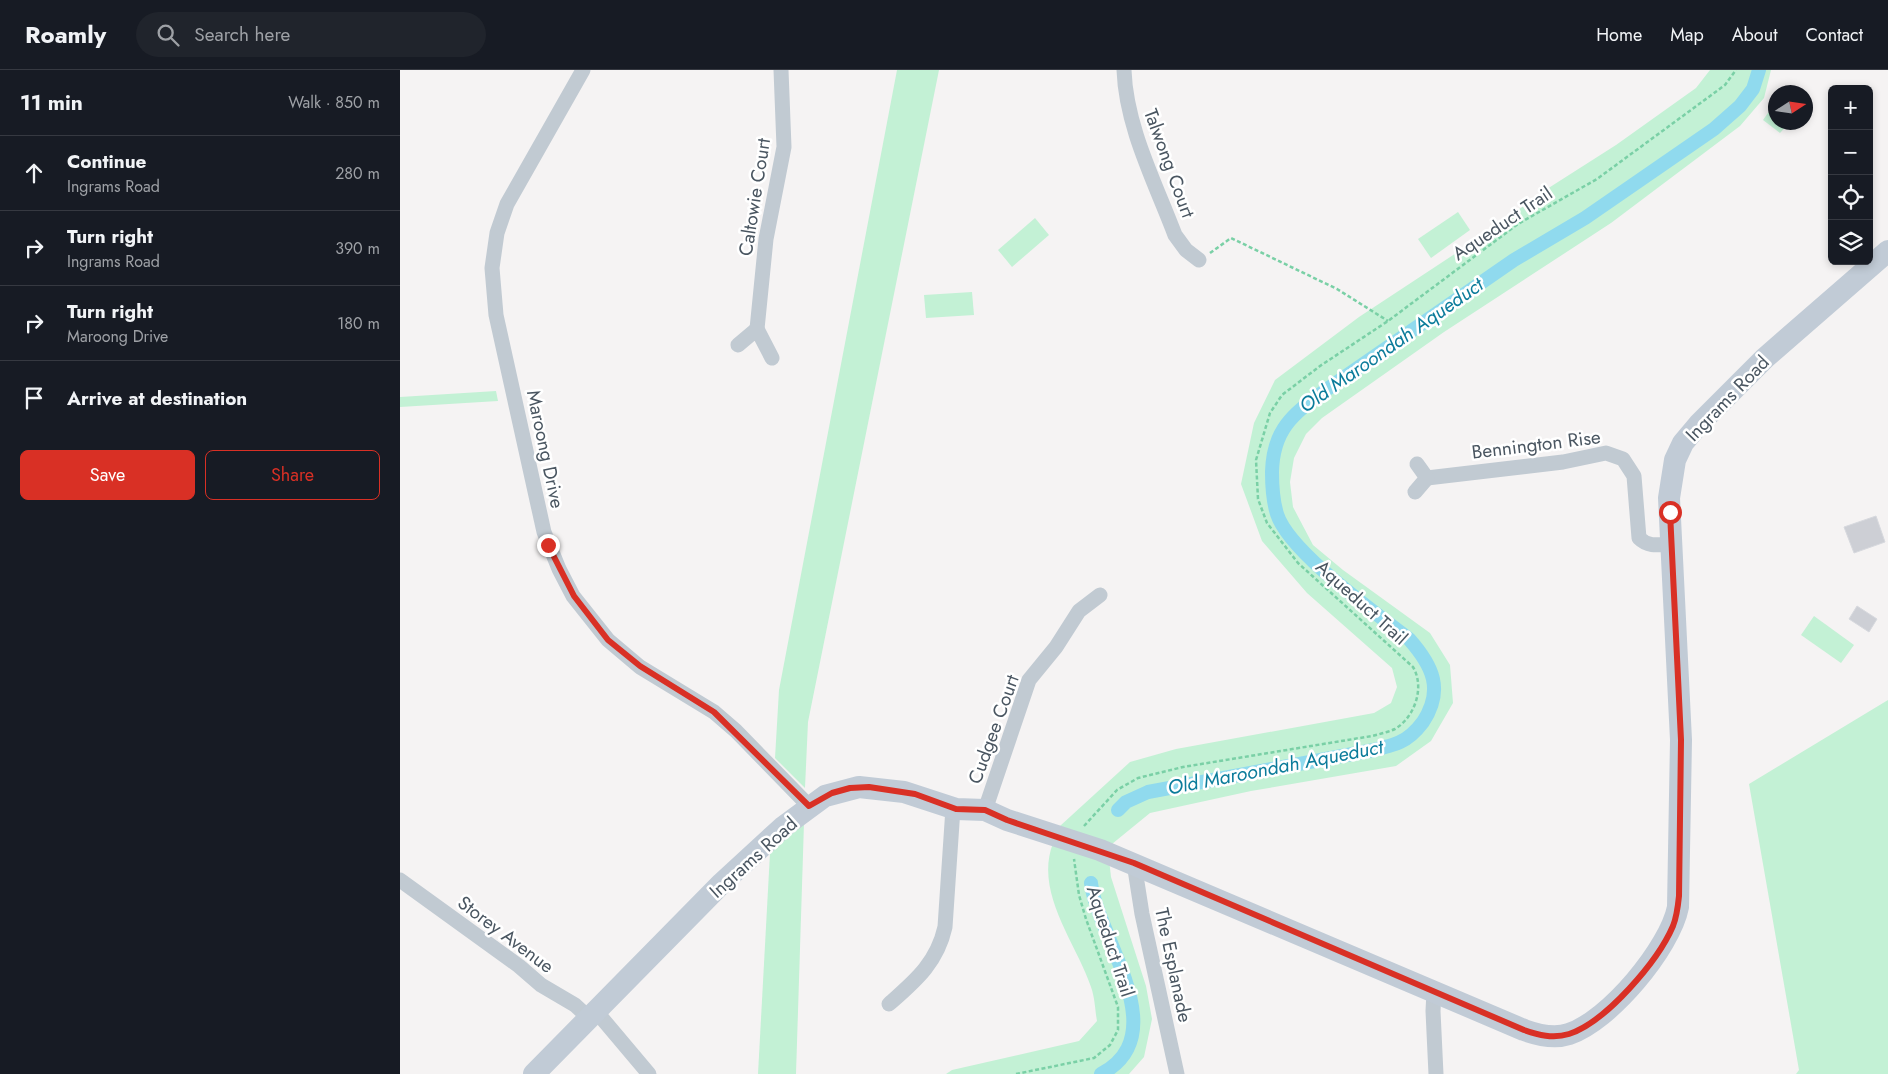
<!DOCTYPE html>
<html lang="en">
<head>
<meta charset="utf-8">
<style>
	:root { --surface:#171b24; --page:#20242c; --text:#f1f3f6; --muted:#9ea1a6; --line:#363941; --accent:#d93025 }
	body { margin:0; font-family:Jost,sans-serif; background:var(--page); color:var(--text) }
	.controls { position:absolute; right:15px; top:15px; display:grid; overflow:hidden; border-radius:8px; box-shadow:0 2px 8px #0003 }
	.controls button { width:45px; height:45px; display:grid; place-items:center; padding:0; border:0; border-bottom:1px solid var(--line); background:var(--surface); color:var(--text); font:25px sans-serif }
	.compass { position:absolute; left:1368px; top:15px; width:45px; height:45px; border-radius:50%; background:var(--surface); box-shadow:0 2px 8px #0003; rotate:78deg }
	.stop { position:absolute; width:15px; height:15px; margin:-11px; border:4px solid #d93025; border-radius:50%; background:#fff }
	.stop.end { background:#d93025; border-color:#fff; box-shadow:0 1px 5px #0008 }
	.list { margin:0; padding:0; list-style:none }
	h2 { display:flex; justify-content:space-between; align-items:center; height:65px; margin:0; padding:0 20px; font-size:21px }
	h2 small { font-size:16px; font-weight:400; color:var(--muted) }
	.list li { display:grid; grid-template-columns:32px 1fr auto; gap:15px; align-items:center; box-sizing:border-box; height:75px; padding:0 20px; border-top:1px solid var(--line) }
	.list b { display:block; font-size:19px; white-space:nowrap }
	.list p { margin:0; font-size:16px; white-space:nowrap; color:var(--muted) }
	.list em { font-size:16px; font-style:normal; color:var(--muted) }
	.actions { display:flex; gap:10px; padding:15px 20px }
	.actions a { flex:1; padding:11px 0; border:1px solid var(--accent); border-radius:8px; text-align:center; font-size:18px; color:var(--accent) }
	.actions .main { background:var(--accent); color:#fff }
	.icon { flex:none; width:28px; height:28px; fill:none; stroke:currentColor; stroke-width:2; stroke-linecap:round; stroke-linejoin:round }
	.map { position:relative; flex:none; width:1488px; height:1004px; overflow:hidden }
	header { display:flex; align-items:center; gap:30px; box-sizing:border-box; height:70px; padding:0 25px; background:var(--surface); border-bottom:1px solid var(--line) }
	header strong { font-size:24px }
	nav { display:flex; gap:28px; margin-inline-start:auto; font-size:18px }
	.search { width:350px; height:45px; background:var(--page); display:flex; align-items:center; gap:12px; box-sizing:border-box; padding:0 18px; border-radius:28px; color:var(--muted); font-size:19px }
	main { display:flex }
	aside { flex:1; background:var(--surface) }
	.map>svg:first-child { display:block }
</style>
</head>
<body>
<header>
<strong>Roamly</strong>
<div class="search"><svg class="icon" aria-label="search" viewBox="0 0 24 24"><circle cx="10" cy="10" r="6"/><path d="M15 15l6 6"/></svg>Search here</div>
<nav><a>Home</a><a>Map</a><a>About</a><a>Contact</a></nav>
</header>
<main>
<aside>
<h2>11 min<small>Walk · 850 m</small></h2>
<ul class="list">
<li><svg class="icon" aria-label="ahead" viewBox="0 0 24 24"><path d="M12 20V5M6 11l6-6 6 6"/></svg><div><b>Continue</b><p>Ingrams Road</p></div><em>280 m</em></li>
<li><svg class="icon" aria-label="right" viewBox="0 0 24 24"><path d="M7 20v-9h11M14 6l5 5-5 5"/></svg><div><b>Turn right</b><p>Ingrams Road</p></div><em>390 m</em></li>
<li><svg class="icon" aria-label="right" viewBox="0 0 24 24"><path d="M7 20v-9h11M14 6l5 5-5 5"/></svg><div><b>Turn right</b><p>Maroong Drive</p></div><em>180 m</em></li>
<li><svg class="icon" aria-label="arrive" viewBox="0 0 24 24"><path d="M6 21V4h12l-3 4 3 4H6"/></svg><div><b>Arrive at destination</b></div></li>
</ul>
<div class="actions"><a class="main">Save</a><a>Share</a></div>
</aside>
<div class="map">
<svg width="1488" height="1004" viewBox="0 0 1488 1004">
	<rect width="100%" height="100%" fill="#f5f3f3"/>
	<g fill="#c3f1d5">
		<path d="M497 0H539L408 652 405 718 375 688 379 620Z"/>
		<path d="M1310 0H1371L1364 28 1340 56 1211 153 1044 262 922 348 906 364 894 388 890 412 893 437 913 475 943 500 1030 563 1050 595 1053 633 1031 671 996 696 851 721 750 743 712 774 660 756 730 692 776 679 974 643 991 633 997 617 992 598 907 523 862 471 841 414 854 353 875 310 959 247 1079 168 1147 119 1216 75 1296 18Z"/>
		<path d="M1375 33 1376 52 1389 53 1380 63 1363 50Z"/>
		<path d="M1058 142 1070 160 1031 188 1018 169Z"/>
		<path d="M635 148 649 165 612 197 598 180Z"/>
		<path d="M572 222 574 245 526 248 524 225Z"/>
		<path d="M96 321 98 331 0 337V327Z"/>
		<path d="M1414 546 1454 575 1441 593 1401 565Z"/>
		<path d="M1488 630V1004H1396L1399 1000 1349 714Z"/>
		<path d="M404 753 396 1004H358L370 783Z"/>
		<path d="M653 773 709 789 711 807 746 916 752 949 744 987 729 1004H546L552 1000 679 971 697 951C695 940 695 928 691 917 676 872 634 823 653 773Z"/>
	</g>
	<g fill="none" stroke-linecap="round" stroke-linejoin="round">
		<g stroke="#90daee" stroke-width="14">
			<path d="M718 740 726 732 748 722 974 680C983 677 992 676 1000 672 1009 668 1017 660 1023 652 1044 620 1033 596 1009 569 976 543 889 482 877 444 873 431 872 416 872 402 873 360 892 345 923 322L1114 190 1185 148 1314 59 1340 36 1353 19 1359 0"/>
			<path d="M691 813C698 869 776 964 701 1004"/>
		</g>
	</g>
	<g fill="#cdcfd5" stroke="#d7d9de">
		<path d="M1476 446 1485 472 1454 483 1444 457Z"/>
		<path d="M1457 536 1477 549 1469 562 1449 549Z"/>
	</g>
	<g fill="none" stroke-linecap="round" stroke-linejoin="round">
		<g stroke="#7ad0a6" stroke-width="2.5" stroke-dasharray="4 2.5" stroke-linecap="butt">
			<path d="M810 183 831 168 937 219 988 251"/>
			<path d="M684 756 717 720 738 708 783 697 972 666C980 664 988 662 995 659 1015 647 1025 617 1013 597L898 493 867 453 858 429 856 390 870 343 882 325 920 296 988 251 1118 154 1197 109 1325 15 1336 0"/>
			<path d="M616 1004 694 988 710 975 718 960V937L686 849 679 825 674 789"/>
		</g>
		<g stroke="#c1cad2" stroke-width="15">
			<path d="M183 0 107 134 97 163 92 198 96 245 144 462 159 499 173 526 208 570 240 597 314 642 336 661 409 736"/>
			<path d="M724 0C726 57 755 112 775 165L786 180 799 190"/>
			<path d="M357 259 366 169 384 77 381 0"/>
			<path d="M338 275 357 259 372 288"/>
			<path d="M1027 408 1163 392 1206 383 1223 389 1234 406 1239 468C1248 477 1258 475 1271 474"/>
			<path d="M1015 422 1027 408 1017 394"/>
			<path d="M585 740 629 610 656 577 679 541 700 525"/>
			<path d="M734 793 742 844 777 1004"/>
			<path d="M0 810 119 896 141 915 175 935 188 947"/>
			<path d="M1034 922 1033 941 1036 1004"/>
			<path d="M489 934C515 911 537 893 545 857L553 738"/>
			<path d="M195 940 249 1004"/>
		</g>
		<path stroke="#c1cbd6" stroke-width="22" d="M134 1004 322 813 383 757 425 726 459 717 504 722 556 739 585 740 607 750 700 780 1124 960C1138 965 1154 969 1169 964 1209 951 1270 878 1278 837L1281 670 1269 428 1275 390 1283 373 1299 354 1365 288 1488 181"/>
	</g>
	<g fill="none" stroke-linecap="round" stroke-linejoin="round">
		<path stroke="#d93025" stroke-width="6" d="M148 475 174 526 208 570 240 596 314 642 409 736 432 723 450 718 469 717 515 724 556 739 585 740 607 750 734 793 1124 960C1138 965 1153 969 1169 964 1206 952 1258 891 1273 856 1277 846 1278 836 1279 826L1281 670 1270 442"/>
	</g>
	<g text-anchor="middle" stroke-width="5" stroke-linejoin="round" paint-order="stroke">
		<g font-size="19" fill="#4a5661" stroke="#fff">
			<text transform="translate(770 93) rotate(70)" y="7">Talwong Court</text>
			<text transform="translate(354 127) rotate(-81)" y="7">Caltowie Court</text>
			<text transform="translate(1102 153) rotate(-34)" y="7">Aqueduct Trail</text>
			<text transform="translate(1327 328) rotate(-46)" y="7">Ingrams Road</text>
			<text transform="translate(1136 374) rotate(-7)" y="7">Bennington Rise</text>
			<text transform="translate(146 379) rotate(78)" y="7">Maroong Drive</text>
			<text transform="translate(962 532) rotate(42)" y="7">Aqueduct Trail</text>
			<text transform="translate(593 659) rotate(-70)" y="7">Cudgee Court</text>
			<text transform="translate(353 787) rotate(-42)" y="7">Ingrams Road</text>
			<text transform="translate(106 864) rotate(37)" y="7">Storey Avenue</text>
			<text transform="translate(711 871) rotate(72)" y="7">Aqueduct Trail</text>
			<text transform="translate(774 895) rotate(78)" y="7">The Esplanade</text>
		</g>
		<g font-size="20" font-style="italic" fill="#0c7c9b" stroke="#fff">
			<text transform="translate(991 275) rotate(-35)" y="7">Old Maroondah Aqueduct</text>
			<text transform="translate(875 697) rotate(-11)" y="7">Old Maroondah Aqueduct</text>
		</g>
	</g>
</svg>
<div class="controls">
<button>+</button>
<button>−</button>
<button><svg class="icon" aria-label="locate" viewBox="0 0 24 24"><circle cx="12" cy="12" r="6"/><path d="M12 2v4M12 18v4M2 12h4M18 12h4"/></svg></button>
<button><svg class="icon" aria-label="layers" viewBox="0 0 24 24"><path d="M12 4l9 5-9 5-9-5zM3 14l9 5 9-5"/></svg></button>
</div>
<svg class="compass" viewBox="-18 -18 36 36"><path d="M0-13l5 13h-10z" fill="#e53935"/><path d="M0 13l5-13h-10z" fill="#9ea1a6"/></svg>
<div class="stop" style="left:1270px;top:442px"></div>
<div class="stop end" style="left:148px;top:475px"></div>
</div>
</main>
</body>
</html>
